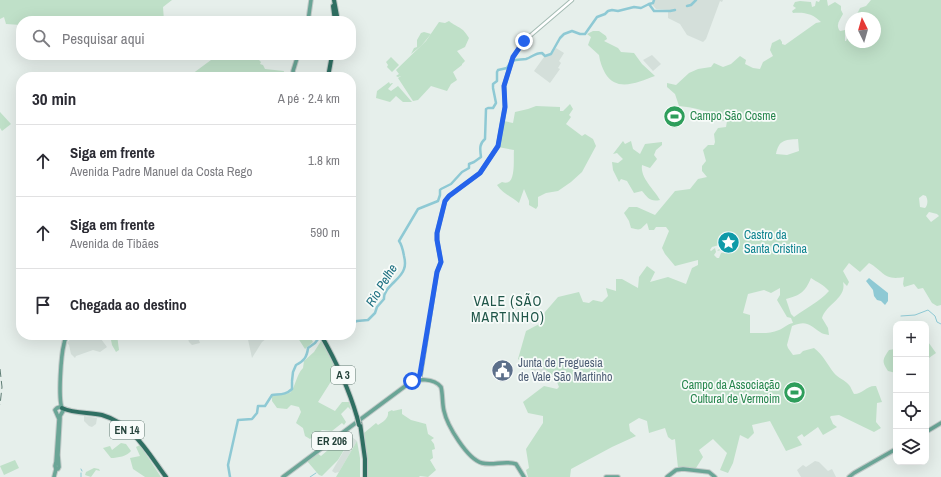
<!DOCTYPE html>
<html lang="pt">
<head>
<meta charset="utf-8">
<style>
	:root { --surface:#fff; --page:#f2f2f3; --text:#2b2b33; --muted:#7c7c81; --line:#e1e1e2 }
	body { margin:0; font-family:"Archivo Narrow",sans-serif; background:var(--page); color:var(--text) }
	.controls { position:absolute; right:12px; bottom:12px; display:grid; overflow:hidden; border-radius:8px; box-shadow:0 4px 16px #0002 }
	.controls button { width:36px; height:36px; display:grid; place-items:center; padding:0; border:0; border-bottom:1px solid var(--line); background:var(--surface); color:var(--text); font:20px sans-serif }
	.compass { position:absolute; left:845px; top:12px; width:36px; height:36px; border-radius:50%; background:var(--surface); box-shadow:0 4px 16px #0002; rotate:355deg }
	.stop { position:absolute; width:12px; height:12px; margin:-9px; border:3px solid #2563eb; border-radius:50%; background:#fff }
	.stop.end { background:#2563eb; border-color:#fff; box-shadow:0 1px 4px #0008 }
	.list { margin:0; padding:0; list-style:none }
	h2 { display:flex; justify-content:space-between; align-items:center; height:52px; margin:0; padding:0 16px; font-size:17px }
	h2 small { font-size:13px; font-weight:400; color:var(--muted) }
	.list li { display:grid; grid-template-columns:26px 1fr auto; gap:12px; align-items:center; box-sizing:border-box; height:72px; padding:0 16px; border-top:1px solid var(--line) }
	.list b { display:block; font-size:15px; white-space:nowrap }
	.list p { margin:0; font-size:13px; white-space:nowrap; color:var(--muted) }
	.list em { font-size:13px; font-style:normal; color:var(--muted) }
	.icon { flex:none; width:22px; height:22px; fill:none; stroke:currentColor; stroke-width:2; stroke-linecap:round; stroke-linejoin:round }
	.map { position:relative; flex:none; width:941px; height:477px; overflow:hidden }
	.search { position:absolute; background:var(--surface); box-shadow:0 4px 16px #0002; left:16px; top:16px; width:340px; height:44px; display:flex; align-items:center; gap:10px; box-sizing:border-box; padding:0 14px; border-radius:16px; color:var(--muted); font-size:15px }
	.panel { position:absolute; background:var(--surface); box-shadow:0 4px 16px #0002; left:16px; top:72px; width:340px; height:268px; border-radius:16px }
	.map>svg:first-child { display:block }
</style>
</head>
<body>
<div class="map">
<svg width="941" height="477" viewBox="0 0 941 477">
	<rect width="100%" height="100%" fill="#e6efeb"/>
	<g fill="#d4dfda">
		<path d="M654 0H723L722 2 720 1 706 39 703 42 687 35 680 24 668 18V10L656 9 652 4Z"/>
		<path d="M556 48 564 53 559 61 561 63 558 68 560 69 550 83 534 71 544 57 551 55Z"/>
		<path d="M652 55 661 64 653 71 643 60Z"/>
		<path d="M69 335H98L107 347 100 352 93 350 76 356 75 358 71 354 69 345 67 343 71 338Z"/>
		<path d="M194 335H197L200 343 192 345 189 342 188 339Z"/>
		<path d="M247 335H271L262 342 252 358Z"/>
		<path d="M538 363 553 377 547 381 539 371 535 374 532 370Z"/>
		<path d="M84 416 97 418 96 424 92 427 89 426 84 421Z"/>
		<path d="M352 437 357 441 339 472 335 473 332 471Z"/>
		<path d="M815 461 819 462 828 471 832 469 836 477H801L797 470 803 465 806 467Z"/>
	</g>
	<g fill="#bfe0c8" fill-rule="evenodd">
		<path d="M0 0H172L163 7 164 21H21V25L6 24 4 17 0 19Z"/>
		<path d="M820 0H827L828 6 835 2 841 6V10L843 14C840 20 835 25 840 31L845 30V41H846L851 29V42H875V18H855L860 8 866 6 871 0H941V305L937 306 932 303 923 288 918 289 914 284 904 287 903 284 904 277C883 281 884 271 869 263L860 272 849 263 843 271 849 282 847 286 843 282C847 298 826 304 822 318L828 328 829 335C826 334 822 334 820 332 809 325 807 320 792 326L787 345 788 348 793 355 800 354 803 351 814 348C823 355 827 364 834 373 838 378 845 380 849 385 851 387 852 391 854 394 863 394 867 385 876 386L882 402 877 403 876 422 881 428 874 432 839 415 831 416 830 417 833 424 837 427 823 435 818 427 804 437 802 434 797 437 802 445 786 451 770 421 752 425 754 433 748 439 740 435 733 463 728 473 720 470 727 453 713 439 699 450 703 457 696 468H678L675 439 672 440 668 437 665 428 649 433 647 421 639 418 629 424 630 431 636 436 612 447 571 469 570 477H528L526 470 529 468 526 449 543 423V416L528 413 523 402 544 386 557 389 559 387 555 377 538 364 532 370 518 359 526 331 541 323 545 312 558 297 579 292 583 302 589 303 593 300 602 302 608 296 606 288 616 291V279H622L638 288 639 277 647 266 655 272 650 282 668 277 686 284 692 268 698 265V260L675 266 665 254 662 248 669 231 666 227H656L654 230H649L647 223C640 229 642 231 631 228L629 221 624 213 629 207H637L655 215 675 191 690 189 698 179 707 177 702 171V166L706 161 703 150 708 145H714L715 142 714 134 718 128 726 127 727 121 709 119 708 112C698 109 690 107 679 106L675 94 667 87V83L676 85 689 73 698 69 711 67 714 63 723 67 731 64 740 56 746 60 745 64 753 68 760 69 763 62 773 56 770 50 772 43 780 39 782 42V44L785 45 816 23 821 22C813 14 805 12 793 13L792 11 796 8 793 6 795 2 800 1 811 2 812 7 815 6 816 1 819 2ZM798 139 799 151 787 155 776 154C779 140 784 140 798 139ZM923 195 926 196C928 200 928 205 925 208L920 207 919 198ZM929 212 937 214 939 216 931 222 926 216ZM719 245 720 248 717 251 721 250 723 248 724 252 721 253 719 258H717L714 255 716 252 715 248 711 251 710 250 712 247ZM811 278C817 282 824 285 829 291 819 302 806 308 794 317L791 314 786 299C801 295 805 292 811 278ZM780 288V295L777 300 787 317 791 318 793 323C787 324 784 328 779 330 769 334 760 333 750 333V315L743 313 748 294 764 290 771 293Z"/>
		<path d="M449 21C459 29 462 26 469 38L465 47 457 51 465 61 462 64V65L453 72 457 80 451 84 447 91 431 86 418 100 413 101 398 78 401 76 398 77 396 76 399 74 396 70 426 41 439 22 445 23Z"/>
		<path d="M593 31H599L606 36 607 39 604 41 618 48 621 52 634 53 642 64 655 76C638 82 617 93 605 73 602 67 600 62 599 55L588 45 591 37 587 34Z"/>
		<path d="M424 32 431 34 421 46 411 54 414 48 417 47V40L421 33Z"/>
		<path d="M227 55H252L255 57 257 55 260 59 259 60 261 62 260 64 263 65 265 69 284 71 283 76 188 77 211 60Z"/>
		<path d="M391 57 399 65 392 72 387 67 388 65 386 62Z"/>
		<path d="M389 82 390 84 392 83H393L388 89 391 91 398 86 412 102H403L396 96 390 102 376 98 377 91Z"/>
		<path d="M570 104 573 109 569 115 571 117 566 124 582 136 585 134 593 139 596 146 582 172 571 182 558 191 546 193 538 197V206L536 209 529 205V201L524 189 519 203C511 196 503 194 497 185L502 182C517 188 513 159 514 150L498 147 504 121 513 123 515 112 528 109 536 106 560 107V111H563Z"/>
		<path d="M680 108 684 118 669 124 664 114Z"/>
		<path d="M0 112 11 124 2 131 0 128Z"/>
		<path d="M623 141 625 144 631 141 633 149 640 154 645 144 662 142V145L656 150 654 155 657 159 650 168 642 165C640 178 654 189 660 200 650 202 648 198 642 191L634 193 627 181 621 179 619 182 613 170 612 162 618 163 623 159 617 153 613 154Z"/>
		<path d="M110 335H117L119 350 116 352 112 345Z"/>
		<path d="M296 335H309L313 342 305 349Z"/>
		<path d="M926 339 936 353 926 360Z"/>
		<path d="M321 341 336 367 334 381 330 383 318 402 335 411 342 402H349L351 410 348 407 341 414 346 422 344 425 342 423 332 431 322 430 310 439 305 436 303 428 296 423 301 412 299 407 291 405 287 409 277 408 272 401V395L290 393C296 386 296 375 303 368L304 361 314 352Z"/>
		<path d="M895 349 896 353 894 354 896 373 888 371C881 361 883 359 889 350Z"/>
		<path d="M402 409V414L411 420 426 424 428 434 434 438 431 440 434 444 435 449 432 450 433 458 430 460 436 470 428 477 420 476 419 477H368L367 459 364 433 376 423 378 425C383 422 389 418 388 412L392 410 393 411Z"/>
		<path d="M345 433 351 438 338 460 322 476 319 475 307 461 317 453 321 456 328 450 326 446Z"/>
		<path d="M357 441 360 458V477H336Z"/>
		<path d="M121 443 126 444 131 451C127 456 118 458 111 458L103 448 110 446 112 450Z"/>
		<path d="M140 445 161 477H145L133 469 130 458 140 456 136 447Z"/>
		<path d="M15 460 19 468 4 475 0 466Z"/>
		<path d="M94 468 99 469 100 471 96 470 91 477 85 475 86 472Z"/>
	</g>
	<path fill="#8ec9d4" d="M869 278 888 293V301L885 305 881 301 877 300 874 296 873 290 866 281Z"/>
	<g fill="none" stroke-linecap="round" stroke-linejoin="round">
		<g stroke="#8ec9d4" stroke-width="1">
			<path d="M901 316 915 315 928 310 935 316 937 322 941 324"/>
			<path d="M81 469 82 471"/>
			<path d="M81 477V473"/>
			<path d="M310 477 316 473"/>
		</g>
		<g stroke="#8ec9d4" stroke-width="2.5">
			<path d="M649 4 653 3 654 0"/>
			<path d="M687 6 691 5 696 0"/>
			<path d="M512 61C517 59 521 60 526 59 532 57 535 53 542 53L545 56 551 54 560 38 564 34 572 31 580 34H585L597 17 605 14 608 11 612 10 618 11 634 7 641 8 649 4 654 11H670L675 10"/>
			<path d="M493 87V84L497 81V72L498 70 507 68 510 63"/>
			<path d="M441 189 451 184 462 172 469 168V164L474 162 481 157C480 149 479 144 485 139L486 109 488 108H493L496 103 493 88"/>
			<path d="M351 323 357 321 368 320 375 313 377 307 384 299C383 287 401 280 404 269 406 264 405 260 404 256 403 250 402 245 399 241L418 209 438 201 440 195V190"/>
			<path d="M292 381 293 372 296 365C304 361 307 357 308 348L315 343 318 339"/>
			<path d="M230 477 228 465 238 420 252 419 257 413 258 406H265L272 395C280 394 286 395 292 389V382"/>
		</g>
		<defs>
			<path id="secondary" d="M420 380 437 272 441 262 437 240V233L445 201 449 196 480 173 498 146 505 107 504 86 513 57 524 41 572 0"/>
			<g id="primary">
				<path d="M308 21 311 0"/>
				<path d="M294 77 293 71 298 55"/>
				<path d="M62 408C58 398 61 355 64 344 64 340 66 338 68 335"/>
				<path d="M926 432 941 423"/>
				<path d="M54 477 56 469 55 466 56 462 59 419 55 410 57 408 60 407 62 408 63 411 60 416V419L58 455 59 467 58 469H56"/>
				<path d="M283 477 408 384C417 378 434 378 441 387 443 395 442 403 444 411 447 425 467 459 482 463 493 466 505 460 516 464L524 477"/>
				<path d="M606 477H618"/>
				<path d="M667 477 676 470 683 469 709 472 715 477"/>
				<path d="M849 477 854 473 896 449"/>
			</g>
			<g id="highway">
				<path d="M334 0 338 21"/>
				<path d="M333 6 335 21"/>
				<path d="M328 77 332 55"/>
				<path d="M321 335C337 363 348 386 357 417"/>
				<path d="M62 408C75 414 89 412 102 415 133 424 148 453 166 477"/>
				<path d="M360 423 365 459V477"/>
			</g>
		</defs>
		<use href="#secondary" stroke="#a4bbb3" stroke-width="4.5"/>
		<use href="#primary" stroke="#c2cac8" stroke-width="5.5"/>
		<use href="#highway" stroke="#c2cac8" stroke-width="6"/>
		<use href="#secondary" stroke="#fff" stroke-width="2.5"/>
		<use href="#primary" stroke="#6aa596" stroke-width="3.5"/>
		<use href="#highway" stroke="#2f6f62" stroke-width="4"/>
		<path stroke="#5f7d75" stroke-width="1" stroke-dasharray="8 4" stroke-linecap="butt" d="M0 369 2 387 0 405"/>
		<defs>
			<path id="highway-bridge" d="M357 417 359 425"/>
		</defs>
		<use href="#highway-bridge" stroke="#c2cac8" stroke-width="6" stroke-linecap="butt"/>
		<use href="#highway-bridge" stroke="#2f6f62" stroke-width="4"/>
	</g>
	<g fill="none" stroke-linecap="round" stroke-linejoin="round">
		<path stroke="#2563eb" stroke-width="5" d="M412 381 418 378 420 374 437 272 441 262 437 240V233L445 201 449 196 480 173 498 146 505 107 504 86 513 57 524 41"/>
	</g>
	<defs>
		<symbol id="stadium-disc" viewBox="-11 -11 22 22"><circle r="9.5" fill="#2e9e5b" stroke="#f7fbf9"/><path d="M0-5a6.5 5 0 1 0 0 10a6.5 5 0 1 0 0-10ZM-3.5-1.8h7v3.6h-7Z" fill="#fff"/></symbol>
		<symbol id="sight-disc" viewBox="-11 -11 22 22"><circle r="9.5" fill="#0f9aa8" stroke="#f7fbf9"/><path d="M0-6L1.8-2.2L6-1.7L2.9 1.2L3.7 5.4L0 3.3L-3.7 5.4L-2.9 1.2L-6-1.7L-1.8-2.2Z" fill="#fff"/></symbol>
		<symbol id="civic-disc" viewBox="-11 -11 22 22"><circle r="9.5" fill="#5c6f8a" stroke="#f7fbf9"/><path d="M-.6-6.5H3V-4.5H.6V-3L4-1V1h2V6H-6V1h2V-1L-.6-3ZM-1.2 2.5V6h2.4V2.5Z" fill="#fff"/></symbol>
	</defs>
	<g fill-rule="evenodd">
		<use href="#stadium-disc" x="662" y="104" width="25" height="25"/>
		<use href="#sight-disc" x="716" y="230" width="25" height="25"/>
		<use href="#civic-disc" x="490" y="358" width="25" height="25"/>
		<use href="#stadium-disc" x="782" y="380" width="25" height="25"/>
	</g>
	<g text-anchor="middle" stroke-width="3.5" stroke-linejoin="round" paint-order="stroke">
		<g fill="#f7fbf9" stroke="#637a73" stroke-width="1">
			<rect x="331" y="366" width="24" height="18" rx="3"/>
			<rect x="110" y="421" width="34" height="18" rx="3"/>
			<rect x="312" y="432" width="40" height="18" rx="3"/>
		</g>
		<g font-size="11" font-weight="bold" fill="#24423a">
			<text x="343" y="379">A 3</text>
			<text x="127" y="434">EN 14</text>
			<text x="332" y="445">ER 206</text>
		</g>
		<g font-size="12" fill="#27864d" stroke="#f7fbf9" text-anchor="start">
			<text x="690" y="120">Campo São Cosme</text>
			<text x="780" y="389" text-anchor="end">Campo da Associação<tspan x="780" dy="14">Cultural de Vermoim</tspan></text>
		</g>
		<g font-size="12" fill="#0d838f" stroke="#f7fbf9" text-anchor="start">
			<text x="744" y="239">Castro da<tspan x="744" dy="14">Santa Cristina</tspan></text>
		</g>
		<g font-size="12" fill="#4e5e75" stroke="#f7fbf9" text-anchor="start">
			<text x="518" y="367">Junta de Freguesia<tspan x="518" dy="14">de Vale São Martinho</tspan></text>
		</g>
		<g font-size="13" font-style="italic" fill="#1c6f80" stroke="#f7fbf9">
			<text transform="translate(381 285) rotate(-58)" y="5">Rio Pelhe</text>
		</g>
		<g font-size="14" letter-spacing="1" fill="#1f5548" stroke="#f7fbf9">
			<text x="508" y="306">VALE (SÃO<tspan x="508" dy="16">MARTINHO)</tspan></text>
		</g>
	</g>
</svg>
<div class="controls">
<button>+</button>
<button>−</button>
<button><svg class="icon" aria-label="locate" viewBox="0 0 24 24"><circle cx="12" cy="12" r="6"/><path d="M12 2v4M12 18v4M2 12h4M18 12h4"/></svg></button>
<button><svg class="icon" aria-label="layers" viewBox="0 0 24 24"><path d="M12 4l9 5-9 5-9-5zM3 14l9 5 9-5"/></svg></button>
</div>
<svg class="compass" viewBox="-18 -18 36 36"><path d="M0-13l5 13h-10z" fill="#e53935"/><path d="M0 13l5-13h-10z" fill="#7c7c81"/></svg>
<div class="stop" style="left:412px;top:381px"></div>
<div class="stop end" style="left:524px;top:41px"></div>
<div class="search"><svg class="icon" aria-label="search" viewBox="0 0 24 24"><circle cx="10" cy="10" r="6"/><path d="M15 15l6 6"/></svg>Pesquisar aqui</div>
<section class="panel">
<h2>30 min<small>A pé · 2.4 km</small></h2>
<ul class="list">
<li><svg class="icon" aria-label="ahead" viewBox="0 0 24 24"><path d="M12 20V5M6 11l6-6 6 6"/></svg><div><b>Siga em frente</b><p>Avenida Padre Manuel da Costa Rego</p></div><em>1.8 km</em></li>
<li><svg class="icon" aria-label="ahead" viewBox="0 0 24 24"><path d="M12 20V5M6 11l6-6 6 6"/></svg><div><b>Siga em frente</b><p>Avenida de Tibães</p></div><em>590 m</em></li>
<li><svg class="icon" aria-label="arrive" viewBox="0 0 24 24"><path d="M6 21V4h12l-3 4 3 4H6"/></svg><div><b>Chegada ao destino</b></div></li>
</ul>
</section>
</div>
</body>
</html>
